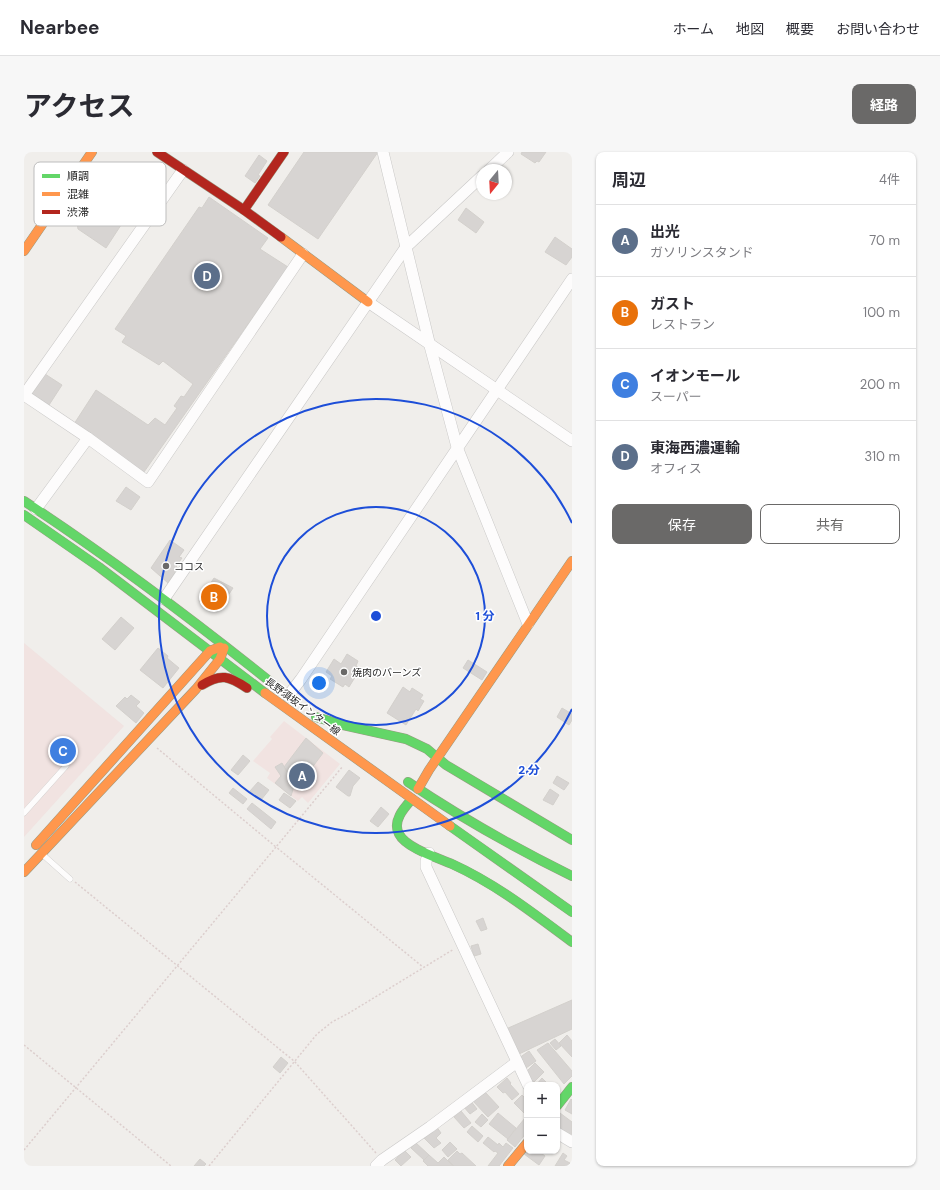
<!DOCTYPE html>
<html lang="ja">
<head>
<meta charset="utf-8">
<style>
	:root { --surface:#fff; --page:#f7f7f7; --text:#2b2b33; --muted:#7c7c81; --line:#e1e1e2; --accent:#6a6968 }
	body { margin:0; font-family:"DM Sans","Noto Sans JP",sans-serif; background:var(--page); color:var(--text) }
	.controls { position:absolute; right:12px; bottom:12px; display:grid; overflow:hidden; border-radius:8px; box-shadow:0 1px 3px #0004 }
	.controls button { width:36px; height:36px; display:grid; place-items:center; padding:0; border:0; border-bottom:1px solid var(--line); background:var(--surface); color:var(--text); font:20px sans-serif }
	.compass { position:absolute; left:452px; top:12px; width:36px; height:36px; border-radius:50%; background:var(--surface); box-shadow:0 1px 3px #0004; rotate:198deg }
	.you { position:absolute; left:295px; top:531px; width:14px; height:14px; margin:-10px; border:3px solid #fff; border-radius:50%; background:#1a73e8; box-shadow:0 0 0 6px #1a73e833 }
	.badge { display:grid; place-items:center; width:26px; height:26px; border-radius:50%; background:var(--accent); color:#fff; font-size:13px; font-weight:700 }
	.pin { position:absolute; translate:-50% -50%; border:2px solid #fff; box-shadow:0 1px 4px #0006 }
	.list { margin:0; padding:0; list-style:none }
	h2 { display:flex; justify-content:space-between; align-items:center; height:52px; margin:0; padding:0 16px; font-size:17px }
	h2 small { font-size:13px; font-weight:400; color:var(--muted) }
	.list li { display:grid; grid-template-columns:26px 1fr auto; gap:12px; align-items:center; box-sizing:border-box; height:72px; padding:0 16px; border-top:1px solid var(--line) }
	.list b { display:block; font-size:15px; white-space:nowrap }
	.list p { margin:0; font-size:13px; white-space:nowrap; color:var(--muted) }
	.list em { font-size:13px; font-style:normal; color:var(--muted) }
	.actions { display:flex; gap:8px; padding:12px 16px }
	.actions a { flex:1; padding:9px 0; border:1px solid var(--accent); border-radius:8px; text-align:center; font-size:14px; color:var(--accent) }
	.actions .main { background:var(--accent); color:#fff }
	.map { position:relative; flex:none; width:548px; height:1014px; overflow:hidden; border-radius:8px }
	header { display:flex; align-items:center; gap:24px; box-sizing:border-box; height:56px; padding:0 20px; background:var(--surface); border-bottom:1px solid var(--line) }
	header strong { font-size:19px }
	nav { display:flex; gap:22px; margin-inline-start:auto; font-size:14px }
	.intro { display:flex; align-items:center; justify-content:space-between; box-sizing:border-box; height:96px; padding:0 24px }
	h1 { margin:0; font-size:28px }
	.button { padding:10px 18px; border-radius:8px; background:var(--accent); color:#fff; font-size:14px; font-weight:700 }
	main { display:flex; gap:24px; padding:0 24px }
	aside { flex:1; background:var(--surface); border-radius:8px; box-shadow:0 1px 3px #0004 }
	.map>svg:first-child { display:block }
</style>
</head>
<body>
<header>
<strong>Nearbee</strong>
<nav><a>ホーム</a><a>地図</a><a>概要</a><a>お問い合わせ</a></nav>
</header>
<div class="intro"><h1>アクセス</h1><a class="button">経路</a></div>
<main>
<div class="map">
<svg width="548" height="1014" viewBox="0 0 548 1014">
	<rect width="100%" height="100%" fill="#f0eeeb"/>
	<g fill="#f1e3e1">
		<path d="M0 491 100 574 0 685Z"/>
		<path d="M260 569 316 612 284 651 278 645 274 649 243 626 246 621 229 609 248 587 246 585Z"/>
	</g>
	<g fill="#d7d4d2" stroke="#d3d0cc">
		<path d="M280 0H354L294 87 244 53Z"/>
		<path d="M498 0H522L515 10 513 9 511 11 497 2Z"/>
		<path d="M235 3 243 9 234 23 236 24 231 31 221 24Z"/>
		<path d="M59 40 99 70 82 96 54 77 50 54Z"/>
		<path d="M185 45 244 86 236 97 264 115 120 320 50 272 72 238 124 273 131 266 141 273 153 256 150 254 157 244 160 245 169 232 139 209 135 213 98 190 102 184 91 177 175 55 178 56Z"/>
		<path d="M442 56 460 70 452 81 434 68Z"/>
		<path d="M531 85 548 97V105L542 113 521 100Z"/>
		<path d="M21 222 38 233 25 253 8 242Z"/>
		<path d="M102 335 116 345 107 358 92 349Z"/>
		<path d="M146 388 160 398 155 405 158 406 152 414 154 416 144 431 127 416Z"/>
		<path d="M190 426 209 436 193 460 175 449Z"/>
		<path d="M97 465 110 476 91 498 78 487Z"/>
		<path d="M134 496 144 504 143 506 155 516 139 536 116 518Z"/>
		<path d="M323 502 334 509 332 514 336 517 325 535 321 532 319 535 306 527 308 524 302 520 310 507 317 512Z"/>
		<path d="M444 508 463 520 458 528 439 516Z"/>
		<path d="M379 535 386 540 388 536 399 543 396 547 400 549 394 559 392 557 382 573 363 561Z"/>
		<path d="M107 543 116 550 112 554 120 561 112 571 92 554 101 545 103 547Z"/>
		<path d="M538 556 548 562V568L545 573 533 565Z"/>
		<path d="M282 586 299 601 278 629 272 628 263 620 260 615Z"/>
		<path d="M219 603 226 609 214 623 207 618Z"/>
		<path d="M258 611 263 620 272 628 283 630 281 638 270 634 267 644 251 631 257 624 251 615Z"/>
		<path d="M325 618 336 626 329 634 326 644H324L312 635Z"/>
		<path d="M533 624 545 631 540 638 529 631Z"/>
		<path d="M234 630 245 638 237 648 226 639Z"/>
		<path d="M209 636 223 647 219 652 205 641Z"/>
		<path d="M526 637 535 643 529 653 519 648Z"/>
		<path d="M260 641 272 649 266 656 255 648Z"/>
		<path d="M228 651 252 670 247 677 223 657Z"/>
		<path d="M357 655 365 662 354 675 346 669Z"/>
		<path d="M459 766 463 777 457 779 452 769Z"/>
		<path d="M454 792 457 802 450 804 447 794Z"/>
		<path d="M548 848V877L495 902 482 877Z"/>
		<path d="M543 883 548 889V905L535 891Z"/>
		<path d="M531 887 537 894 532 898 526 891Z"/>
		<path d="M524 891 548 919V924L540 932 513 898Z"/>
		<path d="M505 899 512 909 502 916 495 906Z"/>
		<path d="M257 905 264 911 256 921 249 915Z"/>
		<path d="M511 911 520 920 510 930 501 921Z"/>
		<path d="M483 926 487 931 486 932 495 942 488 948 481 940 479 941 473 935Z"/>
		<path d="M518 926 525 933H512Z"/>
		<path d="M456 940 459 943 461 940 475 955 464 965 448 948Z"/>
		<path d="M498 943 503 948V958L500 961 490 951Z"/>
		<path d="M547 947 548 948V962L541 958Z"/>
		<path d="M446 948 453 957 446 962 439 954Z"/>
		<path d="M437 959 447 971 440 976 430 965Z"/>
		<path d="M474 961 492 976 484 987 465 972Z"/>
		<path d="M536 961 548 970V981L545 986 533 978V965Z"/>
		<path d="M458 962 464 968 457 975 451 970Z"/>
		<path d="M501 966 503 968V980L491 995 483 988Z"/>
		<path d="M412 974 417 981 412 986 417 991 410 996 399 985Z"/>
		<path d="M448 974 459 984 454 990 443 980Z"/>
		<path d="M464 985 474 993 475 991 479 995 482 991 489 996 475 1014H464L474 1001 471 999 470 1000 459 991Z"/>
		<path d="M426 990 433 997 424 1005 418 998Z"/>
		<path d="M392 991 405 1003 400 1008 387 996Z"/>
		<path d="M380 998 387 1005 377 1014 371 1008Z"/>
		<path d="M433 999 436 1002 438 1001 452 1014H430L424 1008Z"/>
		<path d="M503 999H514L521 1004 515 1013 500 1002Z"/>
		<path d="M539 1001 543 1004 540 1008 546 1011 544 1014H531Z"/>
		<path d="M405 1003 414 1011 420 1005 429 1014H404L399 1009Z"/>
		<path d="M176 1007 182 1012 180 1014H170Z"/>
	</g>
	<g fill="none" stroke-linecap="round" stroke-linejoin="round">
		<defs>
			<g id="lane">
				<path d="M0 661 42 614"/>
				<path d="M18 702 46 727"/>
			</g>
			<g id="street">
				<path d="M359 0 406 194 433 295 504 472"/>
				<path d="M465 18 484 0"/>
				<path d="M344 150 548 289"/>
				<path d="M0 243 159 18"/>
				<path d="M0 243 64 286 12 357"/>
				<path d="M64 286 124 330 279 102"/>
				<path d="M140 447 382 95 458 24"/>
				<path d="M264 544 277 527 548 127"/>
				<path d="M405 701 402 709V715L504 933"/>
				<path d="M533 981 548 990"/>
				<path d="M352 1014 358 1008 406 975 493 910"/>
			</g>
			<g id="fast">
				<path d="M0 349C88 407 172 470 254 536"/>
				<path d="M0 363 75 415 241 541"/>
				<path d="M292 565 319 573 382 587 403 597 422 613 548 688"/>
				<path d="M384 630C436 665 491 696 548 724"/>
				<path d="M388 647C380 656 368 669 375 682 382 696 414 706 428 712 472 732 509 761 548 790"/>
				<path d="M426 674 548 760"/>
				<path d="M533 954 548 935"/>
			</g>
			<g id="slow">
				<path d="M257 85 344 150"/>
				<path d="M0 99 68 0"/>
				<path d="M241 541 426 674"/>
				<path d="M394 637 405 618 548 409"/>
				<path d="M12 693 186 499 196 495"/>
				<path d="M0 720 172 537 196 507 200 496"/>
				<path d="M484 1014 503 991"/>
			</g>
			<g id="jam">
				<path d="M133 0 220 58 257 85"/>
				<path d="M220 58 260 0"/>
				<path d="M178 533C197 521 205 524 223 536"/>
			</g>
		</defs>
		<use href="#lane" stroke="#c9c8c7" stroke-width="6"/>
		<use href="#street" stroke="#c9c8c7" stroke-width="12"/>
		<use href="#fast" stroke="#999a82" stroke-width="10"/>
		<use href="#slow" stroke="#999a82" stroke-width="10"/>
		<use href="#jam" stroke="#999a82" stroke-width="10"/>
		<g stroke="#dccecd" stroke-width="1.5" stroke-dasharray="2 2" stroke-linecap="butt">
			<path d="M133 596 252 695 319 614"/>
			<path d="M51 730 270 909 352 1001"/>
			<path d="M0 893 147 1014"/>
			<path d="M0 998 252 695 399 815"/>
			<path d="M185 1014 293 882 308 870 325 861 430 797"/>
		</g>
		<use href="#lane" stroke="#fdfcfc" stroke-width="5.5"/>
		<use href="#street" stroke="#fdfcfc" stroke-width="11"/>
		<use href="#fast" stroke="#63d668" stroke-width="9"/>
		<use href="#slow" stroke="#ff974d" stroke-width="9"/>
		<use href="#jam" stroke="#b3261e" stroke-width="9"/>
	</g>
	<g fill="none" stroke="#1d4ed8" stroke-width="2">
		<circle cx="352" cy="464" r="109"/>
		<path d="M548 557A217 217 0 1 1 548 371"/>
	</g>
	<g fill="#6a6968" stroke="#fff" stroke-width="1.5">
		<circle cx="142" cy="414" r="4"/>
		<circle cx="320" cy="520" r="4"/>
	</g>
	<g text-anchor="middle" stroke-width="3" stroke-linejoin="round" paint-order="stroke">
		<g font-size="10" fill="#222" stroke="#fff" text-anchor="start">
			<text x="150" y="418">ココス</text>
			<text x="328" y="524">焼肉のバーンズ</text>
		</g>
		<g font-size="10" fill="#222" stroke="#fff">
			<text transform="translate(279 554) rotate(36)" y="4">長野須坂インター線</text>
		</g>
	</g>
	<rect x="10" y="10" width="132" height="64" rx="6" fill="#fff" stroke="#bdbdbd" stroke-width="1"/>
	<rect x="18" y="22" width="18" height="4" fill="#63d668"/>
	<rect x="18" y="40" width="18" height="4" fill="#ff974d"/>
	<rect x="18" y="58" width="18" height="4" fill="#b3261e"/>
	<g font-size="11" fill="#222">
		<text x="43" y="28">順調</text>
		<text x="43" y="46">混雑</text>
		<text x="43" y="64">渋滞</text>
	</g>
	<circle cx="352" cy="464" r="6" fill="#1d4ed8" stroke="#fff" stroke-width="2"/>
	<g font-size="12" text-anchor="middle" font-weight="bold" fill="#1d4ed8" stroke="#fff" stroke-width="3" stroke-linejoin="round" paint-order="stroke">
		<text x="461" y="468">1 分</text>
		<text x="505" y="622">2 分</text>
	</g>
</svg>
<div class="controls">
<button>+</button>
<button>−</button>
</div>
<svg class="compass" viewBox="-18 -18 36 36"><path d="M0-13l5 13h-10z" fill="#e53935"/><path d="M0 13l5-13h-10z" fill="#7c7c81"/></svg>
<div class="you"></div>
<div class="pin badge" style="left:278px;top:624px;background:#5c6f8a">A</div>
<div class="pin badge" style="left:190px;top:445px;background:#e8710a">B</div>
<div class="pin badge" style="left:39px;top:599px;background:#3f7fe0">C</div>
<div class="pin badge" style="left:183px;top:124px;background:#5c6f8a">D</div>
</div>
<aside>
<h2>周辺<small>4件</small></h2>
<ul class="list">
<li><span class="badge" style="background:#5c6f8a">A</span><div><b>出光</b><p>ガソリンスタンド</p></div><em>70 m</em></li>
<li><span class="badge" style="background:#e8710a">B</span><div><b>ガスト</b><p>レストラン</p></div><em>100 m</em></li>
<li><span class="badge" style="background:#3f7fe0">C</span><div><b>イオンモール</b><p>スーパー</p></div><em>200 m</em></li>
<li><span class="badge" style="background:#5c6f8a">D</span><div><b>東海西濃運輸</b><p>オフィス</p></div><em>310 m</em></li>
</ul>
<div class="actions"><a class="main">保存</a><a>共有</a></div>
</aside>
</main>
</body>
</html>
